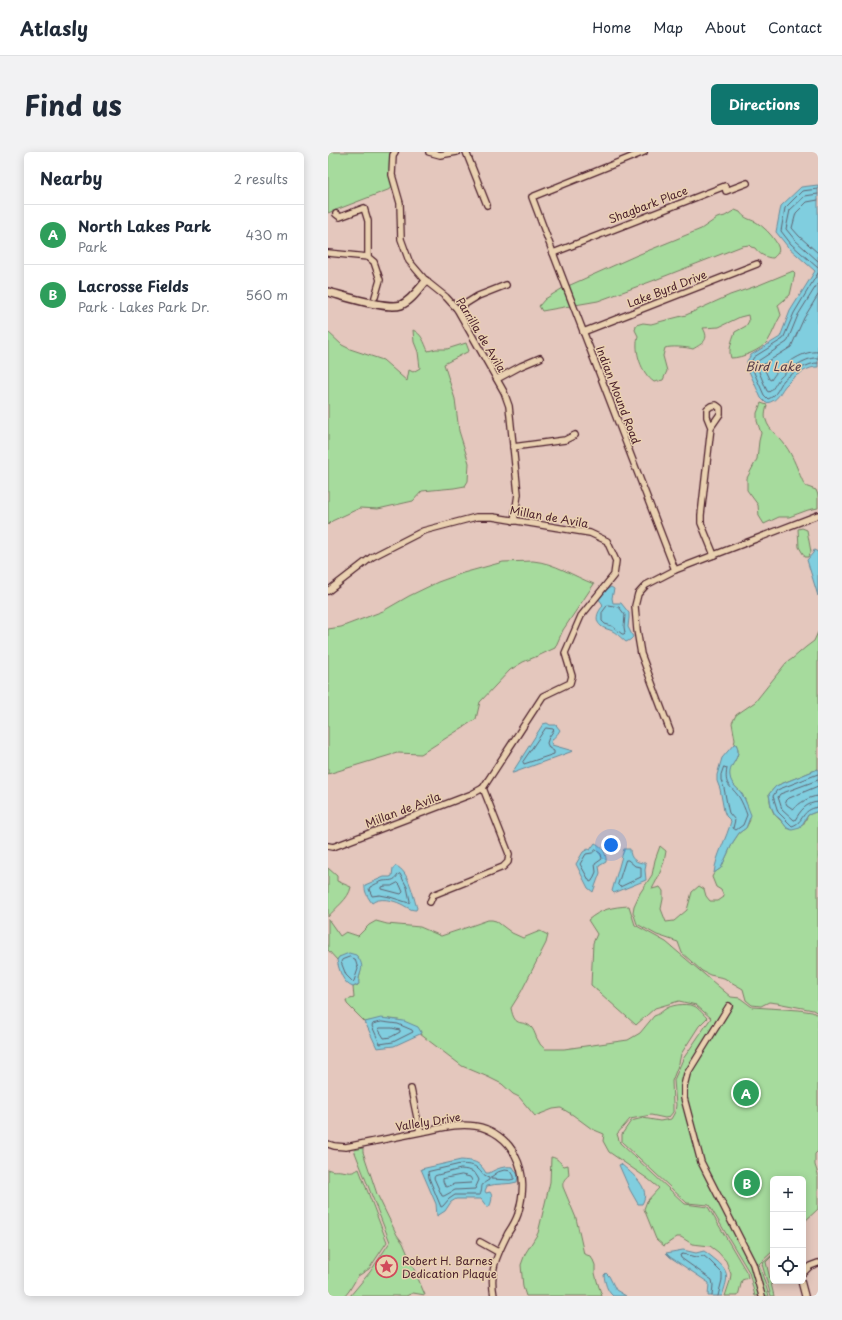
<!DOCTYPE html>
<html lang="en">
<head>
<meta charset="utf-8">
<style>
	:root { --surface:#fff; --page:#f2f2f3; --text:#1f2937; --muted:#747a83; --line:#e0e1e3; --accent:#0f766e }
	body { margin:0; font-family:"Playpen Sans",sans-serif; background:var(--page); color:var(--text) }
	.controls { position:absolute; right:12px; bottom:12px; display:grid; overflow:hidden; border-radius:6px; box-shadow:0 2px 10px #0003 }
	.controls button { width:36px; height:36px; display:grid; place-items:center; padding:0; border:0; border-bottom:1px solid var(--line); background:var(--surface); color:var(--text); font:20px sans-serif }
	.you { position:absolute; left:283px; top:693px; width:14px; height:14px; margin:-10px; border:3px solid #fff; border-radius:50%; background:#1a73e8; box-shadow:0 0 0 6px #1a73e833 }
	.badge { display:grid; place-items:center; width:26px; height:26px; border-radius:50%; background:var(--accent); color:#fff; font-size:13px; font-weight:700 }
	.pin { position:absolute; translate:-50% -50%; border:2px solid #fff; box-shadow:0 1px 4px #0006 }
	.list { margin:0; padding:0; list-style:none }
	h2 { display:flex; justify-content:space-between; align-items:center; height:52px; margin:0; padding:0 16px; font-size:17px }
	h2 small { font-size:13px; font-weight:400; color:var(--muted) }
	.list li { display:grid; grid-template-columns:26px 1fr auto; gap:12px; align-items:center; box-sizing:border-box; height:60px; padding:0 16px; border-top:1px solid var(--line) }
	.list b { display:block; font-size:15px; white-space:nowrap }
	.list p { margin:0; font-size:13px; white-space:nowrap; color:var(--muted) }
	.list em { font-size:13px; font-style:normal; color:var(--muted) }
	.icon { flex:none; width:22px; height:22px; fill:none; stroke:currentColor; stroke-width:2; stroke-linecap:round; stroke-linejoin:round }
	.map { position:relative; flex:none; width:490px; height:1144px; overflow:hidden; border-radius:6px }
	header { display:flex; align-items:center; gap:24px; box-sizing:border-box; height:56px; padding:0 20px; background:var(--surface); border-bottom:1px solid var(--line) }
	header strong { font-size:19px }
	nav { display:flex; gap:22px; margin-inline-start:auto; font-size:14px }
	.intro { display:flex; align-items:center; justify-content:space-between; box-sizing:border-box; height:96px; padding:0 24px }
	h1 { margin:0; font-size:28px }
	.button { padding:10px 18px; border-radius:6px; background:var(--accent); color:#fff; font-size:14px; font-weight:700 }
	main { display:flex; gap:24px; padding:0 24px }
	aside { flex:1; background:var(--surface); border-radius:6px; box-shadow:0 2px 10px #0003 }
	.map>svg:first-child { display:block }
</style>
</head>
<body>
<header>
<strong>Atlasly</strong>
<nav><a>Home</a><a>Map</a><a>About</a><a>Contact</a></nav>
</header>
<div class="intro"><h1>Find us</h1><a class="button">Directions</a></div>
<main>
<aside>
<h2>Nearby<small>2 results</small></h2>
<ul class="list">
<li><span class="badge" style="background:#2e9e5b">A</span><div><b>North Lakes Park</b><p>Park</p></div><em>430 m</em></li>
<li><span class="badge" style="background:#2e9e5b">B</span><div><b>Lacrosse Fields</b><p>Park · Lakes Park Dr.</p></div><em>560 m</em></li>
</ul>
</aside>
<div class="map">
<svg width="490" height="1144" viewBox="0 0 490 1144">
	<rect width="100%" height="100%" fill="#e4c7bd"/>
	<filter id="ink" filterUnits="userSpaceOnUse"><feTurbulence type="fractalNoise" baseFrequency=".025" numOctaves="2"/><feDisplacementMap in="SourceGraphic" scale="8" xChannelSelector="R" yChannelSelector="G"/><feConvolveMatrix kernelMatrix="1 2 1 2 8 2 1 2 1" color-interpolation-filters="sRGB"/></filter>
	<g filter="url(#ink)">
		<g fill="#a6db9d" stroke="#787d64">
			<path d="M0 0H64C59 11 62 25 65 36L0 61Z"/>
			<path d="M407 58 412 60C416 66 421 67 428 70 436 75 443 82 448 90 452 98 452 100 445 106 438 106 431 102 427 96L423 95 421 93 414 94 327 128 270 149 247 153 240 134 307 104 373 77 389 66 397 64Z"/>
			<path d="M465 119 467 121 462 143 450 153 453 163C448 171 445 181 440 189 433 198 414 206 403 206 400 198 404 188 407 180L418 174 421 169 420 163 412 165 391 175 375 176C382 188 375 191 365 197 358 195 343 194 337 196L335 204 339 219 335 228 326 230C313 221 306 199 310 184L307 178 308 173 315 171 323 172 358 163 402 143 431 133Z"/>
			<path d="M235 136 242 154 214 159 211 154 217 147Z"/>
			<path d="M85 178C94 182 96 190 100 199L108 197H119L138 191 141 199 116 212 127 247 131 279 141 311 140 329 137 334 126 336 94 339 85 349 50 357 32 356 4 369 0 373V180L14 193 22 197 55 208 79 229 81 218 85 220 92 216 90 200 86 190Z"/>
			<path d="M433 251 439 253C438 258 436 264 438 268 441 279 451 284 457 293 466 305 470 320 477 334L488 338 490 343V356L480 358 461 365H451L436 372 431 364 430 353 419 338V326L429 307 431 289 433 281 429 269V261Z"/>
			<path d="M474 376 479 378 483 400 480 405H477L471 395 470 377Z"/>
			<path d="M205 409C227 411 245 424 266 432L235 478 227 496 212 503 195 510 182 518 152 550 148 567 93 602 69 601 0 622V477L13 475 55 459 81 444 110 430 135 421 175 410Z"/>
			<path d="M490 480V617L448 634 441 642C442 649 443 659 448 664 452 668 456 671 459 676L475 673 480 663 490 659V861L485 858 449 851 441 850 433 854 424 853 418 848 415 837 396 826 382 823 374 819 354 801 350 790 329 783 309 772 305 760 306 754 312 741 324 723 327 708 332 694 338 699C336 713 331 724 324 737L332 735 335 739V747L333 757 338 770 346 769 359 758 364 740 371 734 376 737 378 744 382 749H390L396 745 393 738 388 735 384 725 386 721 393 716 405 690 411 681 418 676 422 668C420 660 419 650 415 644 411 636 402 633 401 623 401 611 415 606 408 592H406L407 588 404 571 408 563 427 550 458 511 464 507 478 495 486 489Z"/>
			<path d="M0 716 9 724V729L23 735C21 747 7 756 0 765Z"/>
			<path d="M301 754 307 773 338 790 403 845 412 846 424 855 471 858 484 860 490 863V999L487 1002V1013L490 1022V1057L475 1071V1027H445V1099L431 1112 441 1144H427L421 1120 381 1053 359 1051 294 990V982L303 969 315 966 332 969 343 967 347 960 348 953 346 928 355 907 383 866 368 853 351 849 327 856 308 873 263 833 265 791 269 782 260 768C273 757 284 755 301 754Z"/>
			<path d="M0 767 12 784 18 780 30 784 41 773 48 769 59 772 92 775 113 784 140 775 160 768H164L168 769 184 781 195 786 212 779 220 783 218 791 193 840 183 856C187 878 195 866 204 876 207 880 208 886 211 890 212 893 215 895 217 897H236L300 888 312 881 326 864C331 863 335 858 339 856 347 852 361 851 368 855 372 858 376 863 379 866L371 874 353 902 351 911 344 929 345 953V960L341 965 337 966 323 963 302 967 289 982 292 991 357 1052 380 1055 419 1121 420 1126 414 1128 410 1144H397L402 1129 403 1122 398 1109 390 1100 382 1094 364 1092 353 1085H349L336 1094 328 1087 316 1057 319 1049 331 1036 320 1027 281 1000 275 989 276 982 264 977 245 963 233 956 225 957 207 964 191 945 185 942 174 932 160 925 134 914 92 882 93 880C73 865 62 865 37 870L19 852 18 848 26 846 25 835 30 833C31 821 36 818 30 805H11L9 808 0 798Z"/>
			<path d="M35 996V1000L49 1042 69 1083 75 1091 97 1143 85 1141 78 1144H22L42 1120 62 1090 26 998Z"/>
			<path d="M223 1005C230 1006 231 1010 236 1014L240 1013 241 1023C237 1026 234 1030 235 1035L248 1066 256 1102 262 1104 265 1108 267 1113V1121L269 1129 274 1144H198L195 1135 193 1113 197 1102 210 1081 222 1030Z"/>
			<path d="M0 1017C5 1020 8 1018 13 1019 22 1020 23 1022 31 1017L59 1090 41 1117 30 1124 21 1139 17 1144H0Z"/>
			<path d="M445 1102V1103L438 1110 446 1144H443L434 1112Z"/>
		</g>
		<g fill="#80cedf" stroke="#6a8897">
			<path d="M490 33V215C481 214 466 224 460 231 451 239 452 249 438 251L433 246 420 217 419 209 423 203 452 185 462 159 487 119 460 95 448 80 453 54 473 35Z"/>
			<path d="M486 398 490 400V444L479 408 485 401Z"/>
			<path d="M283 435 286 437 284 446 285 451H293L301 461V466L300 475 305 485 302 488 298 490C293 486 288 480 282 478 280 477 278 477 276 476 266 471 268 461 275 454L274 451 270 446 276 439Z"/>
			<path d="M219 571 222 573H228L232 578C230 583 225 585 223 590L224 593 245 599 185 621H184L215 572Z"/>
			<path d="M406 592H408C415 606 400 612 402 624 403 633 410 636 414 642 418 649 420 656 423 663L418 676 411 681 405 690 393 716 386 721C388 703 399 686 403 669L398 664 396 659 392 637 389 629V623L394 606Z"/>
			<path d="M490 617V659L480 663 472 676 464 678 459 676 452 667 447 663 443 654 441 642 448 634Z"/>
			<path d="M267 691C274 694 279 702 278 710L271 714 272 721 265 740 260 736 248 712 255 700 260 697 262 698Z"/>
			<path d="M296 697H302C302 707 308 711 317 711L318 713 317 718 318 728 286 741 284 739Z"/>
			<path d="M68 714C81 719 85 744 89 756L88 758C82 758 79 755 73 752 65 748 51 745 44 751 40 746 36 739 37 733L56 725H62L64 724 65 716Z"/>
			<path d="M21 801 28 803C40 816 29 821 31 832L25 835C15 832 11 818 9 808L11 805Z"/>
			<path d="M53 866 76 869 90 875 93 880 92 882 66 894 49 896 37 870Z"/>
			<path d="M133 1008C146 1009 151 1009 158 1021H161C170 1016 176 1014 185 1015L190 1023 189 1030C180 1033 169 1031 159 1034L157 1039 158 1041 162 1040C165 1044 164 1050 161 1055H159L153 1047H128L123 1050 117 1059 109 1064 108 1052 93 1017Z"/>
			<path d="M293 1012C304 1022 324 1036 314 1052H310L302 1038 291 1013Z"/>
			<path d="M355 1098 368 1101 376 1099C381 1102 385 1106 389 1109 403 1121 399 1128 394 1144H380L381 1131 342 1105 338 1101Z"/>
			<path d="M278 1121 281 1124 288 1138 298 1144H285C279 1139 277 1131 276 1123Z"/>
		</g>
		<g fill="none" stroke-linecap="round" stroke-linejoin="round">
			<g stroke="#606573" stroke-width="1">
				<path d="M490 37 474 39 457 56 453 79 463 92 490 116"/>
				<path d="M490 42 477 44 462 58 458 77 467 88 490 109"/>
				<path d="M490 48 479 50 468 61 464 76 471 84 490 101"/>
				<path d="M490 121 466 161 455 187 426 205 423 210 424 216 436 243 440 247C449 244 451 234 456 228 463 222 481 210 490 211"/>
				<path d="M490 131 470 163 459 190 430 209 428 211 429 215 439 239 441 240C447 236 448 229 453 225 461 217 480 204 490 206"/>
				<path d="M490 143 476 166 463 195 436 212 435 214 441 227 443 228C445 225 447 222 449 220 459 211 476 198 490 200"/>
				<path d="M280 453 291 455 297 463 296 475 297 481 296 482H294L284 474 277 472 274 469V461Z"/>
				<path d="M218 576 225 577 226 578 221 585 219 591 221 596 226 599V602L196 612 195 610Z"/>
				<path d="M396 615 399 616C396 635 402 632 411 645 414 650 417 657 419 663L415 673 408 678 405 676 407 668 401 661 400 657 396 636 393 628V623Z"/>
				<path d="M490 622 449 638 445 644 450 660 464 674C477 670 472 658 490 655"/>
				<path d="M490 628 452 642 450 645 454 657 466 668H467C473 658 478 651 490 650"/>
				<path d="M490 634 459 647 457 649 459 653 465 657C472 651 480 645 490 644"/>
				<path d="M268 698 273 702 274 707 267 712 268 720 264 729 262 730 252 712 258 702 264 701Z"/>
				<path d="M298 708H300L307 714 313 715V725L292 735 290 733Z"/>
				<path d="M72 722 79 735 82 749 81 751 62 745 52 743 44 744 41 737 42 735C46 733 51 730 55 729 62 728 66 730 70 723Z"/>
				<path d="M70 731 72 733 75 740 73 742 54 737V735L57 734H63Z"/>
				<path d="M22 805 27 807 30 817 26 829 25 830 18 823 13 810 14 808Z"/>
				<path d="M54 870 70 872 84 878 85 880 65 890 52 892 44 874 45 872Z"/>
				<path d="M51 876H64L72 878V880L63 885 56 886 51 878Z"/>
				<path d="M133 1012C139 1013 146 1012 150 1017 155 1021 154 1024 161 1026V1028C150 1034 156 1034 152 1043H127L121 1047 115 1054 113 1055 101 1026 100 1020Z"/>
				<path d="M133 1017C143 1018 147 1019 151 1028L147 1037 127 1038 116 1044H114L106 1026 107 1024Z"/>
				<path d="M177 1018 183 1019 186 1024V1027L182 1028 163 1027V1025L170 1020Z"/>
				<path d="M134 1023 142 1025 144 1028 143 1031 126 1032 119 1035 117 1034 115 1029V1027Z"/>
				<path d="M384 1144 385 1133 384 1128 353 1106 352 1103 355 1102 368 1105 376 1104 382 1109 394 1121V1128L390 1144"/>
			</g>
			<defs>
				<g id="street">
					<path d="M67 0 65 3 64 23 72 51 73 87 81 109 98 129 118 145 129 157 176 240 181 254 190 342 186 369"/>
					<path d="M101 0 112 3 129 0"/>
					<path d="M138 0 159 53"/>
					<path d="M316 0 204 45 225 101 347 418"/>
					<path d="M8 62 12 65 36 56 40 69V105L46 110 52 128 47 145"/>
					<path d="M0 101 40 105"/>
					<path d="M225 101 397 34 398 39 419 31"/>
					<path d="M129 157 150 144 178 133"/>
					<path d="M255 180 429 112"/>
					<path d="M169 227 193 214 212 206"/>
					<path d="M383 275 379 265V257L383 254 388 253 392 256V262L383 275 373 363V371L386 403"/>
					<path d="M185 295 237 288 247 283"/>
					<path d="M0 439 44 405 95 379 148 365H165L262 381 279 389 288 409 286 423 253 464 237 501 244 524 242 531 215 544 155 636 144 642 5 695 0 694"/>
					<path d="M342 579 313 502 309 478 307 454 310 442 318 433 347 418 490 363"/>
					<path d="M102 750 105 743 175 715 180 710 181 702 155 636"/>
					<path d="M401 854 359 922 356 934V946L373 1010 425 1112 434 1144"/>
					<path d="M83 937 92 980"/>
					<path d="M0 992 6 994 18 995C43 990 68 985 93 980 111 977 128 971 147 974 163 976 180 988 187 1003 197 1022 196 1041 190 1062 188 1068 184 1075 180 1081 169 1103 161 1118 166 1144"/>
					<path d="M152 1090 170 1100"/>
					<path d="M475 1121 482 1114 490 1111"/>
					<path d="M473 1129 477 1144"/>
				</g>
				<path id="secondary" d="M0 140C16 144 59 158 73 153 83 149 91 137 98 129"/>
			</defs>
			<use href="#street" stroke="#4a1f2b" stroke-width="8"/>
			<use href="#secondary" stroke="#4a1f2b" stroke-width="10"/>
			<use href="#street" stroke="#ead1b1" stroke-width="5.5"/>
			<use href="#secondary" stroke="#ead1b1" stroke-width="7"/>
		</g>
	</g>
	<defs>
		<symbol id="sight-ring" viewBox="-11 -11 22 22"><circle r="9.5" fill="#ead1b1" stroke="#d1495b" stroke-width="1.5"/><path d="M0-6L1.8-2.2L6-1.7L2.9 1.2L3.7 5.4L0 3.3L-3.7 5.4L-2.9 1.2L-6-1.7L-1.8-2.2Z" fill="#d1495b"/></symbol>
	</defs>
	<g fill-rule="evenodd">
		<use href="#sight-ring" x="46" y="1102" width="25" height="25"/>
	</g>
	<g text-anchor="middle" stroke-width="3" stroke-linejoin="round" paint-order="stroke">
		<g font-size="11" fill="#4a1f2b" stroke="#ead1b1">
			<text transform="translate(320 53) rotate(-21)" y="4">Shagbark Place</text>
			<text transform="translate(339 137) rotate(-21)" y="4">Lake Byrd Drive</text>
			<text transform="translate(153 183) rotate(59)" y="4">Parrilla de Avila</text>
			<text transform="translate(290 243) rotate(69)" y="4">Indian Mound Road</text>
			<text transform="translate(221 365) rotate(10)" y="4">Millan de Avila</text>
			<text transform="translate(75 658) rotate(-21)" y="4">Millan de Avila</text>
			<text transform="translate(100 970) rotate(-9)" y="4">Vallely Drive</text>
		</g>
		<g font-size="11" fill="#4a1f2b" stroke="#ead1b1" text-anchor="start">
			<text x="74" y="1113">Robert H. Barnes<tspan x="74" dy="13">Dedication Plaque</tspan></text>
		</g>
		<g font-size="12" font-style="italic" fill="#523946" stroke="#ead1b1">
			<text x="445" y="219">Bird Lake</text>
		</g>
	</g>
</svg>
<div class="controls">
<button>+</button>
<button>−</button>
<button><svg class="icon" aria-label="locate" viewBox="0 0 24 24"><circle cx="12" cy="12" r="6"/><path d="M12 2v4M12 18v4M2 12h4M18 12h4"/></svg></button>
</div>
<div class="you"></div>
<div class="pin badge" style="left:418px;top:941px;background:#2e9e5b">A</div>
<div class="pin badge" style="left:419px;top:1031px;background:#2e9e5b">B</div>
</div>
</main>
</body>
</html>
